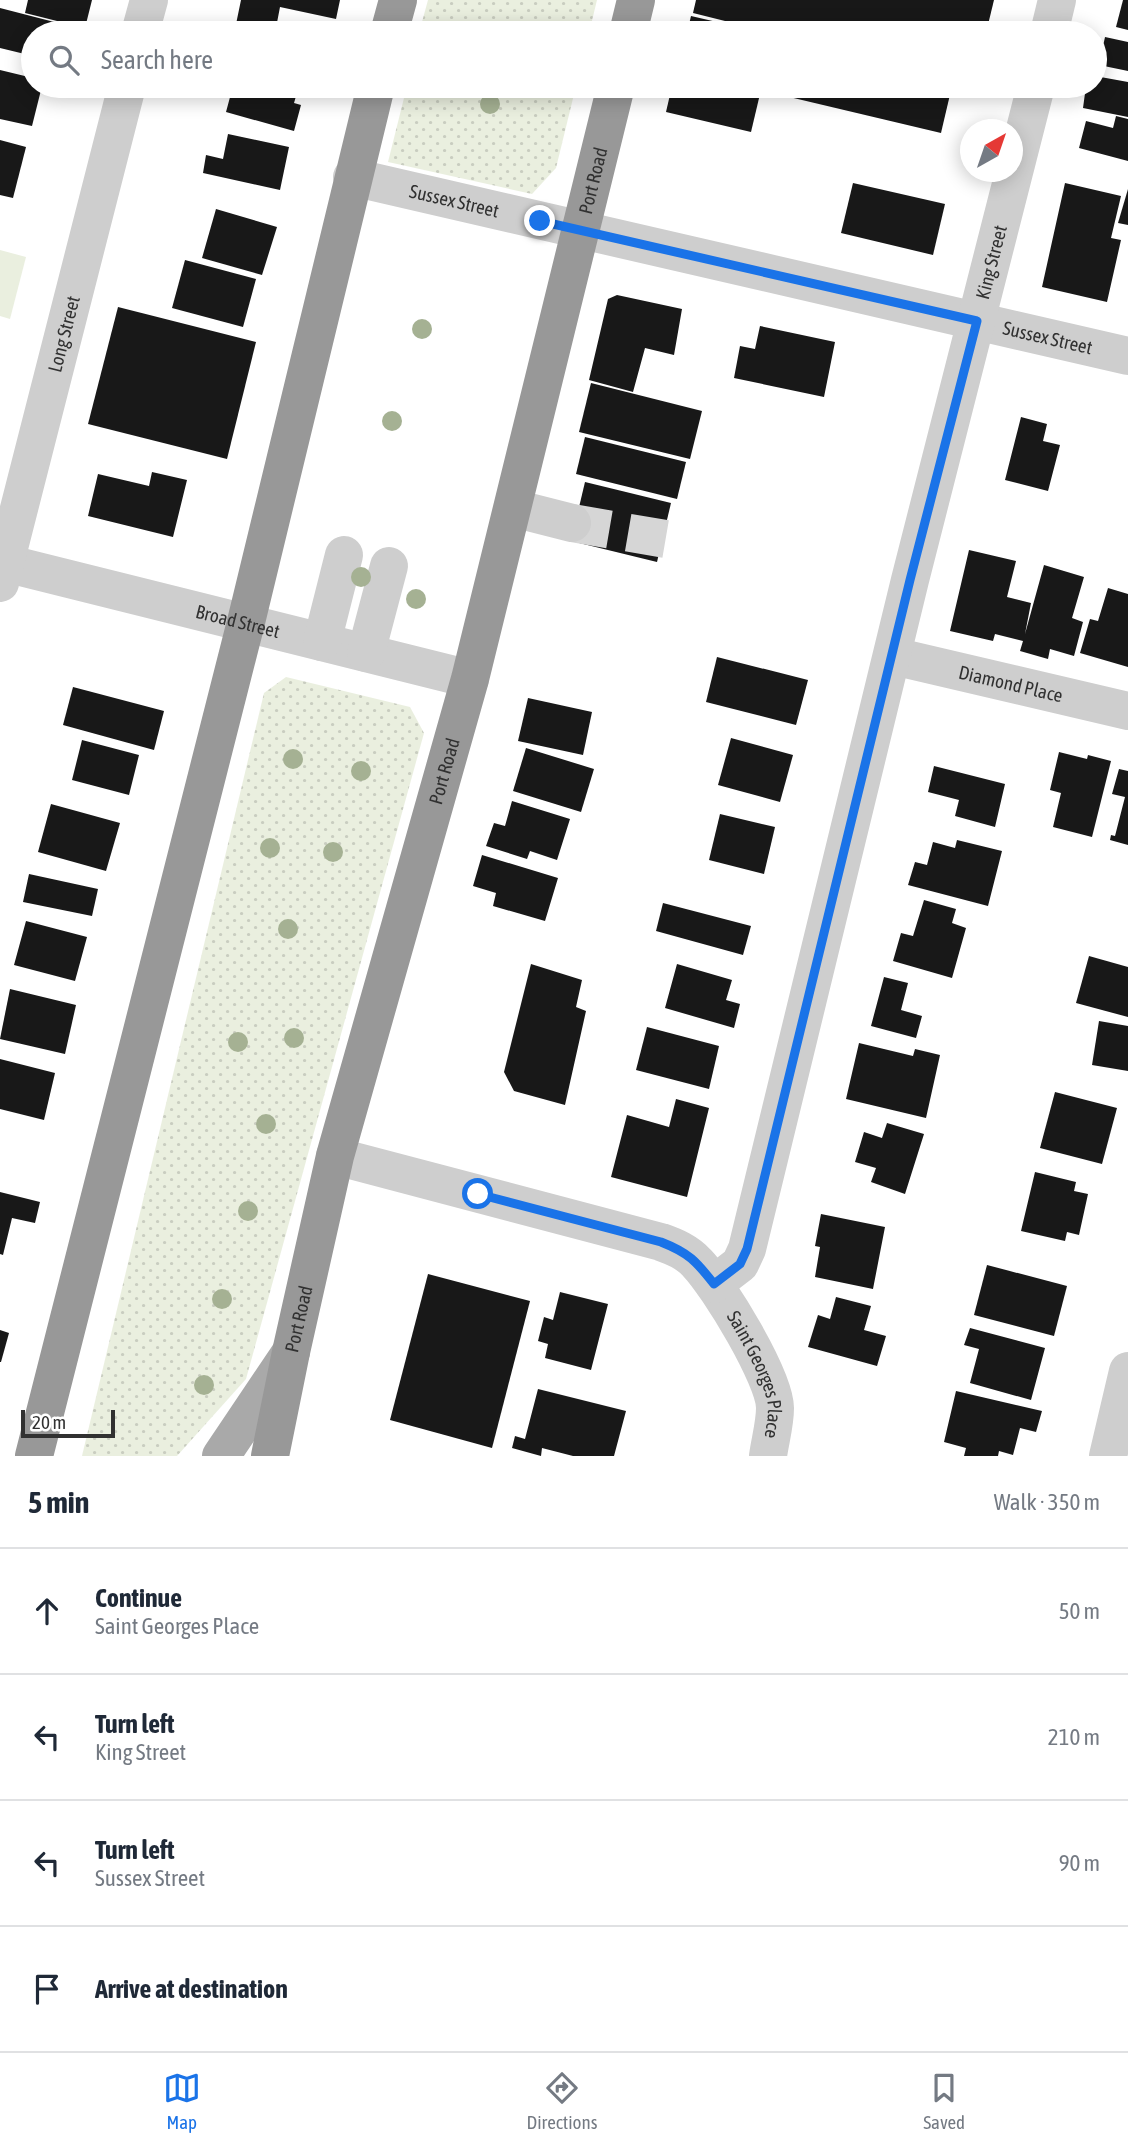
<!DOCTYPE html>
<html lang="en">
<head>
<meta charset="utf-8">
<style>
	:root { --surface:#fff; --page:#f2f2f3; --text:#1f2937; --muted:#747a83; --line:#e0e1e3; --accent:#1a73e8 }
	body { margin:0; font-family:"Asap Condensed",sans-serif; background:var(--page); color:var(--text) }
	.compass { position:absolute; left:960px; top:119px; width:63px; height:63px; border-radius:50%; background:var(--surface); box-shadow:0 4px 18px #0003; rotate:40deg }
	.scale { position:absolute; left:21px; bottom:18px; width:94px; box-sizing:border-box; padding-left:7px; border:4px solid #313131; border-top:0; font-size:19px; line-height:24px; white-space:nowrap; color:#313131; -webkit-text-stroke:5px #fff; paint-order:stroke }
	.stop { position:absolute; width:21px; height:21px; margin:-16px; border:5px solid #1a73e8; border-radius:50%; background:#fff }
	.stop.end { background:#1a73e8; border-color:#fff; box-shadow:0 2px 7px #0008 }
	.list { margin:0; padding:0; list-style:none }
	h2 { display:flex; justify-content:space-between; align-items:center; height:91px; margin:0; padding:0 28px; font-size:30px }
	h2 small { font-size:23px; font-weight:400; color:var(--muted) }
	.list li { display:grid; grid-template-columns:46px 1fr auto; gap:21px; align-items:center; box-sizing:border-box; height:126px; padding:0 28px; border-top:2px solid var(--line) }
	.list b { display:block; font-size:26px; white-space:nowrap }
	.list p { margin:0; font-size:23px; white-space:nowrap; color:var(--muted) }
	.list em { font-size:23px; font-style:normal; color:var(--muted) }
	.icon { flex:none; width:38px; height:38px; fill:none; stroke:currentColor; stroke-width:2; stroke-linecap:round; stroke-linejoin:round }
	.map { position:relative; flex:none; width:1128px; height:1456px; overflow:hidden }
	.search { position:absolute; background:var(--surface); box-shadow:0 4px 18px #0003; left:21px; right:21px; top:21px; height:77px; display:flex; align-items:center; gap:18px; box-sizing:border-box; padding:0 24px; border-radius:38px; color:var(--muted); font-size:26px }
	.sheet { height:595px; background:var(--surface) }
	nav { display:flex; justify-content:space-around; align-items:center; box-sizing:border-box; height:98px; border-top:2px solid var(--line); background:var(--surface); font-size:19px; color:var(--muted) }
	nav a { display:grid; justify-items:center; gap:4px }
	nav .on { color:var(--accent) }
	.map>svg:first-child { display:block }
</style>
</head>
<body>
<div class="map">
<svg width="1128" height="1456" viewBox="0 0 1128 1456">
	<defs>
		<pattern id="grass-dots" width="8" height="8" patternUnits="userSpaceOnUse" patternTransform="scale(1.75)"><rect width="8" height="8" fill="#eaefdf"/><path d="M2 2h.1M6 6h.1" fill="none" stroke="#c9cdc0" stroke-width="1.8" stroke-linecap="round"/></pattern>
	</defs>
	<rect width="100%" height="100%" fill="#fff"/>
	<g fill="url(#grass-dots)">
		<path d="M428 0H597L589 33H419Z"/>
		<path d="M407 86H576L556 168 532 194 388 162Z"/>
		<path d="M286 677 410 707 424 733 246 1379 177 1456H82L264 693Z"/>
	</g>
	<path fill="#eaefdf" d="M0 250 26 257 10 319 0 316Z"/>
	<g fill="#181818">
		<path d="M28 0H92L85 28 25 13Z"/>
		<path d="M241 0H340L336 19 280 7 275 33H255L235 29Z"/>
		<path d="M696 0H994L986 33H773L693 13Z"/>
		<path d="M1123 0H1128V30L1116 27Z"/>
		<path d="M0 8 62 24 60 33H33V56L0 48Z"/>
		<path d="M691 16 760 32V33H687Z"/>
		<path d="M1105 37 1128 42V71L1099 65Z"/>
		<path d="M0 70 33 78V86H42L32 126 0 119Z"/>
		<path d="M1095 76 1128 82V117L1083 108 1086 86H1095Z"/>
		<path d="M233 86H299L294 103 301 105 294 131 226 112Z"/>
		<path d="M672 86H722L760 94 751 132 666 112Z"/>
		<path d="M743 86H952L941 133Z"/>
		<path d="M1116 116 1128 119V161L1079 148 1086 121 1113 128Z"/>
		<path d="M228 134 289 147 280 190 203 173 206 155 223 159Z"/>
		<path d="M0 140 26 147 13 198 0 195Z"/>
		<path d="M853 183 945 204 933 255 841 233Z"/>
		<path d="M1065 183 1121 196 1111 238 1121 240 1107 302 1042 287Z"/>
		<path d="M1128 189V225L1118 223Z"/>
		<path d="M216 209 277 227 262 275 202 258Z"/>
		<path d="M185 260 256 279 243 327 172 308Z"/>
		<path d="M617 295 682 309 674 355 645 348 633 392 589 380 608 299Z"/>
		<path d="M118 307 256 342 227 459 88 424Z"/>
		<path d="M760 326 835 342 824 397 734 378 740 346 755 349Z"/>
		<path d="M591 383 702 411 690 459 579 432Z"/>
		<path d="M1021 417 1047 424 1043 441 1060 445 1048 491 1005 480Z"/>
		<path d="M585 437 686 462 677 499 576 474Z"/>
		<path d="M152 472 187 480 173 537 88 516 98 474 149 486Z"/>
		<path d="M585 482 671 503 657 562 571 541Z"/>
		<path d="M969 550 1016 561 1007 597 1031 603 1025 634 1044 565 1084 577 1072 618 1083 622 1074 656 1050 649 1048 659 1020 651 1023 641 995 634 993 641 950 631Z"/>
		<path d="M1108 588 1128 594V667L1080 653 1090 619 1098 621Z"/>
		<path d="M717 657 808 680 796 725 706 702Z"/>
		<path d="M73 687 164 711 154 750 63 725Z"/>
		<path d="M528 698 592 712 583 755 518 741Z"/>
		<path d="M731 738 793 755 780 802 718 785Z"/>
		<path d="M82 740 139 755 129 795 72 780Z"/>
		<path d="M526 748 594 769 581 812 513 791Z"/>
		<path d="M1059 752 1087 759 1088 755 1111 761 1092 837 1053 827 1061 793 1050 790Z"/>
		<path d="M934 766 1005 784 995 827 955 816 959 800 928 792Z"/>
		<path d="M1119 769 1128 771V845L1110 840 1111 835 1115 836 1125 797 1112 794Z"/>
		<path d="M512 801 570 819 557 860 530 851 527 859 486 846 494 823 505 826Z"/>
		<path d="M51 804 120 823 106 871 38 852Z"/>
		<path d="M720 814 775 827 764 874 709 860Z"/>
		<path d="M957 840 1002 851 988 906 908 885 915 862 927 865 933 842 955 848Z"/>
		<path d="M482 855 558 878 545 921 493 906 496 893 473 886Z"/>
		<path d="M29 874 98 889 92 916 23 902Z"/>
		<path d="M924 900 956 909 952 923 966 928 952 978 893 961 901 933 913 936Z"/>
		<path d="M663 903 751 926 743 955 656 931Z"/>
		<path d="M26 921 87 937 75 981 14 965Z"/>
		<path d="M1089 956 1128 967V1017L1076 1003Z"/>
		<path d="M531 964 582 980 576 1007 586 1011 565 1105 514 1091 504 1072Z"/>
		<path d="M677 964 732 980 726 1000 740 1004 734 1028 665 1008Z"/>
		<path d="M884 977 908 983 901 1010 922 1016 916 1038 871 1026Z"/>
		<path d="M10 989 76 1005 65 1054 0 1039Z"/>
		<path d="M1099 1021 1128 1026V1071L1092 1065Z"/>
		<path d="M647 1027 719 1046 709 1089 636 1070Z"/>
		<path d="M859 1043 913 1056 915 1049 940 1055 926 1118 846 1099Z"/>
		<path d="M0 1059 55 1073 44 1120 0 1109Z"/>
		<path d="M1055 1092 1117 1108 1102 1164 1040 1148Z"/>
		<path d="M676 1099 709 1108 687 1197 611 1177 627 1115 669 1127Z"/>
		<path d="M887 1123 924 1134 905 1194 871 1182 876 1168 855 1162 864 1132 882 1138Z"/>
		<path d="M1035 1172 1076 1182 1074 1191 1088 1194 1079 1235 1067 1232 1065 1241 1021 1231Z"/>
		<path d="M0 1192 40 1202 35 1223 12 1218 3 1255 0 1254Z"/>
		<path d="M821 1214 885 1227 873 1289 815 1277 820 1247 815 1246Z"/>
		<path d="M987 1265 1067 1286 1054 1336 974 1315Z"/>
		<path d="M428 1274 530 1301 492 1448 390 1420Z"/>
		<path d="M560 1292 608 1304 591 1370 545 1358 548 1344 538 1341 544 1317 553 1320Z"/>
		<path d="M836 1297 871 1306 864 1330 886 1336 877 1366 808 1347 818 1315 830 1319Z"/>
		<path d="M970 1328 1045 1348 1031 1400 970 1383 979 1349 964 1345Z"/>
		<path d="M0 1330 9 1333 1 1362H0Z"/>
		<path d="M538 1389 626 1411 614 1456H573L542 1448 541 1456 512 1448 515 1436 525 1439Z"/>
		<path d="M956 1391 1042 1411 1036 1432 1020 1428 1013 1455 999 1451 998 1456H964L966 1448 944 1442Z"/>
	</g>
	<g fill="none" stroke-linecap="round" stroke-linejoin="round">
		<path stroke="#d6d6d6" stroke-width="38" stroke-dasharray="38 19" stroke-linecap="butt" d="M572 523 671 540"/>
		<g stroke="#cecece" stroke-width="38">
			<path d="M140 33 149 0"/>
			<path d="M1049 33 1057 0"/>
			<path id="s1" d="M352 177 1128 356"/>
			<path d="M513 508 572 523"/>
			<path id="s2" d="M5 563 470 679"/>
			<path id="s3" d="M0 583 127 86"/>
			<path d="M322 642 344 555"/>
			<path d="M366 653 389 566"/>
			<path id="s4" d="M893 656 1128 711"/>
			<path id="s5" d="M335 1156 661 1242C675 1247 687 1252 697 1263 719 1286 775 1378 775 1408 775 1424 770 1441 768 1456"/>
			<path id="s6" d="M714 1284 740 1264 747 1249 910 580 1036 86"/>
			<path d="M1108 1456 1128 1371"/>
		</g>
		<path stroke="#a9a9a9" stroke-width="38" d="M221 1456 291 1352"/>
		<g stroke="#989898" stroke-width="38">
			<path d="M389 33 398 0"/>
			<path d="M628 33 636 0"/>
			<path d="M34 1456 246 622 376 86"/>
			<path id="s7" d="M270 1456 291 1352 335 1156 470 679 616 86"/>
		</g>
	</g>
	<g fill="#a5b193">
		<circle cx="490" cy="104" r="10"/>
		<circle cx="422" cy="329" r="10"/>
		<circle cx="392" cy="421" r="10"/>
		<circle cx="361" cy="577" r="10"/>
		<circle cx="416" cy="599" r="10"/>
		<circle cx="293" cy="759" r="10"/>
		<circle cx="361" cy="771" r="10"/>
		<circle cx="270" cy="848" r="10"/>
		<circle cx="333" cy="852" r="10"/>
		<circle cx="288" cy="929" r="10"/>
		<circle cx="294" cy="1038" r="10"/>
		<circle cx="238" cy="1042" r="10"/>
		<circle cx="266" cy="1124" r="10"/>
		<circle cx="248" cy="1211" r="10"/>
		<circle cx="222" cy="1299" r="10"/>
		<circle cx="204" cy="1385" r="10"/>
	</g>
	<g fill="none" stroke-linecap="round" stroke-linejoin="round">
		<path stroke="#1a73e8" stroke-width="9" d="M478 1194 661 1242C689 1253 696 1261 714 1284L740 1264 747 1249 910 580 977 321 540 221"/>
	</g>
	<g text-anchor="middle" stroke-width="7" stroke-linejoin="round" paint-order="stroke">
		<g font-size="19" fill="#313131" stroke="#fff">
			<text dy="7" stroke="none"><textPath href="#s7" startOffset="1316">Port Road</textPath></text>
			<text dy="7" stroke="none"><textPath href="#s1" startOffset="105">Sussex Street</textPath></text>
			<text dy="7" stroke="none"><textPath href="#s6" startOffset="1066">King Street</textPath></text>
			<text dy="7" stroke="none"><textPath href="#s3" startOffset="257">Long Street</textPath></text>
			<text dy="7" stroke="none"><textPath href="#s1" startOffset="714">Sussex Street</textPath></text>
			<text dy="7" stroke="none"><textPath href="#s2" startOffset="240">Broad Street</textPath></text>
			<text dy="7" stroke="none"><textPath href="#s4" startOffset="121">Diamond Place</textPath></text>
			<text dy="7" stroke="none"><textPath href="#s7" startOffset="707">Port Road</textPath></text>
			<text dy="7" stroke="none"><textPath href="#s7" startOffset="140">Port Road</textPath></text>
			<text dy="7" stroke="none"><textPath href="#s5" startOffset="508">Saint Georges Place</textPath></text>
		</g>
	</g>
</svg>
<svg class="compass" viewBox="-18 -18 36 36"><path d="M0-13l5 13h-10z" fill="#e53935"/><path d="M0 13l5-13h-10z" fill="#747a83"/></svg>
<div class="scale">20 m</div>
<div class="stop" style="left:478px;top:1194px"></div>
<div class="stop end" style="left:540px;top:221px"></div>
<div class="search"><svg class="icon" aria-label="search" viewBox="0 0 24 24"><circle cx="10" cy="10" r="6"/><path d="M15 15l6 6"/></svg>Search here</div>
</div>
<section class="sheet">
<h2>5 min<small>Walk · 350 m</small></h2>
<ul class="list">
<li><svg class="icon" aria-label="ahead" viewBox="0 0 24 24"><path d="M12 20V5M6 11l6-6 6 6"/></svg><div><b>Continue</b><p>Saint Georges Place</p></div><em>50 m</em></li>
<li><svg class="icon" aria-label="left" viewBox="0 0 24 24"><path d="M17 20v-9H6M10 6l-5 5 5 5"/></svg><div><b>Turn left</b><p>King Street</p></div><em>210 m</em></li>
<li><svg class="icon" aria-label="left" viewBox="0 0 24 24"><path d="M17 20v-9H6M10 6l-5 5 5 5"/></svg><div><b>Turn left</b><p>Sussex Street</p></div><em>90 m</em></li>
<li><svg class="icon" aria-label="arrive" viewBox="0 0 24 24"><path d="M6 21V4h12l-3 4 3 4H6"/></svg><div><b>Arrive at destination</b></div></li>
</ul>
</section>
<nav>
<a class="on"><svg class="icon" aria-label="map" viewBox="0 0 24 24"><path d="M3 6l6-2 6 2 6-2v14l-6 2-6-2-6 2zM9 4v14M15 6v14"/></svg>Map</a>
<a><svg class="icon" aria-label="directions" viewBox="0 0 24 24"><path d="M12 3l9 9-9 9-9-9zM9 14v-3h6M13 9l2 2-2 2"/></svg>Directions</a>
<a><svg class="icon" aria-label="saved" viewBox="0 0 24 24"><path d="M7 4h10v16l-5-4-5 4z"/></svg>Saved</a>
</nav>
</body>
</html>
